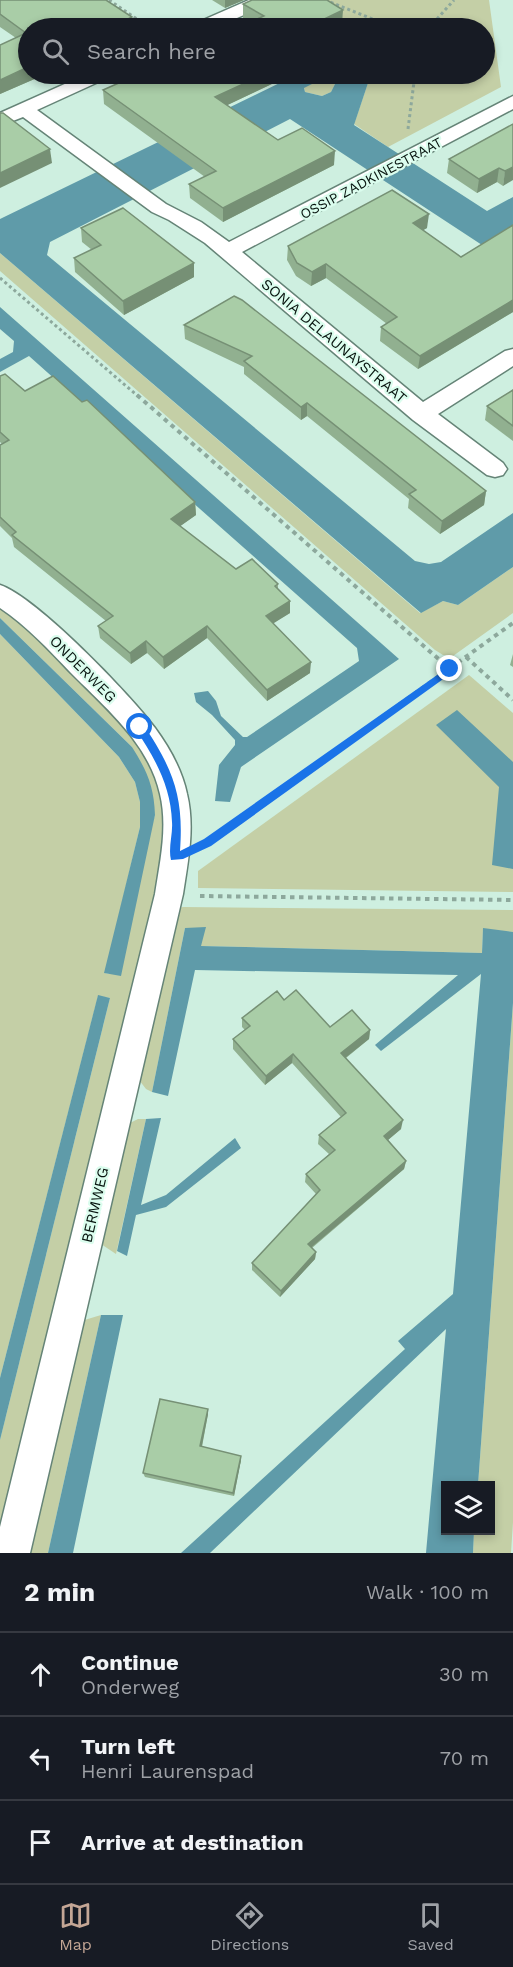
<!DOCTYPE html>
<html lang="en">
<head>
<meta charset="utf-8">
<style>
	:root { --surface:#171b24; --page:#242831; --text:#f1f3f6; --muted:#9ea1a6; --line:#363941; --accent:#c4a695 }
	body { margin:0; font-family:"Work Sans",sans-serif; background:var(--page); color:var(--text) }
	.controls { position:absolute; right:18px; bottom:18px; display:grid; overflow:hidden; border-radius:0px; box-shadow:0 3px 9px #0003 }
	.controls button { width:54px; height:54px; display:grid; place-items:center; padding:0; border:0; border-bottom:2px solid var(--line); background:var(--surface); color:var(--text); font:30px sans-serif }
	.stop { position:absolute; width:18px; height:18px; margin:-14px; border:4px solid #1a73e8; border-radius:50%; background:#fff }
	.stop.end { background:#1a73e8; border-color:#fff; box-shadow:0 2px 6px #0008 }
	.list { margin:0; padding:0; list-style:none }
	h2 { display:flex; justify-content:space-between; align-items:center; height:78px; margin:0; padding:0 24px; font-size:26px }
	h2 small { font-size:20px; font-weight:400; color:var(--muted) }
	.list li { display:grid; grid-template-columns:39px 1fr auto; gap:18px; align-items:center; box-sizing:border-box; height:84px; padding:0 24px; border-top:2px solid var(--line) }
	.list b { display:block; font-size:22px; white-space:nowrap }
	.list p { margin:0; font-size:20px; white-space:nowrap; color:var(--muted) }
	.list em { font-size:20px; font-style:normal; color:var(--muted) }
	.icon { flex:none; width:33px; height:33px; fill:none; stroke:currentColor; stroke-width:2; stroke-linecap:round; stroke-linejoin:round }
	.map { position:relative; flex:none; width:513px; height:1553px; overflow:hidden }
	.search { position:absolute; background:var(--surface); box-shadow:0 3px 9px #0003; left:18px; right:18px; top:18px; height:66px; display:flex; align-items:center; gap:15px; box-sizing:border-box; padding:0 21px; border-radius:33px; color:var(--muted); font-size:22px }
	.sheet { height:330px; background:var(--surface) }
	nav { display:flex; justify-content:space-around; align-items:center; box-sizing:border-box; height:84px; border-top:2px solid var(--line); background:var(--surface); font-size:16px; color:var(--muted) }
	nav a { display:grid; justify-items:center; gap:3px }
	nav .on { color:var(--accent) }
	.map>svg:first-child { display:block }
</style>
</head>
<body>
<div class="map">
<svg width="513" height="1553" viewBox="0 0 513 1553">
	<rect width="100%" height="100%" fill="#ceefe0"/>
	<g fill="#c4cfa6">
		<path d="M310 0H489L501 87 388 147 354 124 371 74H484V28H355Z"/>
		<path d="M332 74H340L331 92 322 96 305 92 304 87Z"/>
		<path d="M0 253 420 613 443 601 458 605 513 567V613L453 656 443 655 435 650 0 271Z"/>
		<path d="M0 603 127 724 154 768 166 818 161 880 0 1550V1440L110 998 98 996 0 1378V634L119 757 135 782 140 802V827L105 973 109 974 155 815 132 747 0 618Z"/>
		<path d="M469 675 513 713V892L198 888V871Z"/>
		<path d="M183 907 513 910V932L483 929 482 953 201 946 185 928 152 1092 146 1089 136 1076 174 909Z"/>
		<path d="M513 1003V1522L511 1553H473L474 1531 490 1530V1486L478 1485Z"/>
		<path d="M138 1119H146L116 1254 101 1244 124 1126Z"/>
		<path d="M101 1315 48 1553H25L78 1322Z"/>
	</g>
	<g fill="#5f9ba9">
		<path d="M298 74H332L304 88 305 92 322 96 331 92 340 74H371L354 125 487 211 513 197V228L482 245 290 119 50 242 47 255 415 561 429 564 441 562 513 513V567L458 605 443 601 421 613 0 253V219Z"/>
		<path d="M0 307 399 659 241 767 230 802 215 801 219 765 235 745V740L212 715 196 702 194 693 208 691 216 701 221 716 243 737H247L359 661 357 648 130 447 0 511 122 439 29 356 0 372V359L13 352 14 341 0 329Z"/>
		<path d="M0 618 132 747C147 771 154 786 155 815L121 976 104 973 140 827V802L135 782 119 757 0 634Z"/>
		<path d="M457 710 513 762V869L492 865 499 787 436 725Z"/>
		<path d="M206 927 201 946 482 953 483 928 513 932V1003L478 1485 446 1486V1530L474 1531 473 1553H426L446 1329 210 1553H181L405 1349 398 1341 453 1294 481 974 381 1051 375 1045 458 975 195 970 168 1096 152 1092 185 928Z"/>
		<path d="M98 995 110 998 0 1440V1378Z"/>
		<path d="M161 1118 141 1205 166 1195 235 1138 241 1148 166 1207 136 1215 127 1256 117 1251 146 1119Z"/>
		<path d="M101 1315H123L73 1553H48Z"/>
	</g>
	<g fill="none" stroke-linecap="round" stroke-linejoin="round">
		<defs>
			<g id="street">
				<path d="M249 0H272L269 4 214 28H191L194 24Z"/>
				<path d="M87 74H110L107 78 37 110 166 204 201 222 229 242 513 96V109L242 252 423 402 505 351 513 349V366L438 414 503 463 507 469 503 475 495 477 487 475 413 420 205 243 169 220 152 212 23 117 0 126V113Z"/>
				<path d="M0 585C36 597 131 695 155 728 169 747 182 770 187 794 195 827 188 861 183 894L30 1553H0V1527L155 894C160 861 168 827 160 794 149 744 106 708 71 673 49 650 27 626 0 608Z"/>
			</g>
		</defs>
		<use href="#street" stroke="#658477" stroke-width="3"/>
		<g stroke="#8da89c" stroke-width="3" stroke-dasharray="3 3" stroke-linecap="butt">
			<path d="M109 0 150 28"/>
			<path d="M325 0 395 28"/>
			<path d="M429 28 454 0"/>
			<path d="M408 129 415 74"/>
			<path d="M0 278 139 397"/>
		</g>
		<g stroke="#8da89c" stroke-width="4" stroke-dasharray="4.5 4.5" stroke-linecap="butt">
			<path d="M137 395 450 669"/>
			<path d="M466 657 513 700"/>
			<path d="M209 841 513 623"/>
			<path d="M200 896 513 900"/>
		</g>
		<use href="#street" fill="#fff" fill-rule="evenodd"/>
	</g>
	<g fill="#91b090">
		<path d="M0 0H106L46 74 0 94V45L16 38 0 27Z"/>
		<path d="M212 0H244L225 8Z"/>
		<path d="M243 4 342 24 250 22 243 18Z"/>
		<path d="M293 74 227 105 278 140 334 165 223 222 190 198 189 184 205 177 104 104 103 90Z"/>
		<path d="M513 124 503 186 497 182 477 193 447 173 449 159Z"/>
		<path d="M513 225V312L418 369 380 341 381 327 387 324 326 278 311 286 296 276 287 260 288 246 427 228 423 230 461 257Z"/>
		<path d="M81 228 194 263V277L124 315 75 272 74 258 92 250 82 242Z"/>
		<path d="M234 296 486 491 484 505 440 534 408 508 409 499 307 416 301 420 244 374V367L185 339 184 325Z"/>
		<path d="M0 376 195 502 196 515 180 526 236 569 278 584V589L290 601V613L273 623 310 673 267 701 207 638 164 669 147 653 131 664 100 638 98 626 106 621 14 547 12 538 0 526V445L2 444 0 442Z"/>
		<path d="M513 390V441L485 420 487 406Z"/>
		<path d="M513 654V667L510 665Z"/>
		<path d="M284 1000 330 1027 370 1030 369 1039 346 1058 401 1129 388 1140 406 1161 404 1169 312 1248 316 1252 315 1259 280 1297 252 1270V1263L316 1194 305 1182 306 1174 329 1154 318 1144 319 1135 341 1117 292 1063 265 1085 233 1049V1039L245 1030 242 1027V1018Z"/>
		<path d="M208 1409V1414L202 1447 241 1460 234 1496 145 1477 143 1473Z"/>
	</g>
	<g fill="#769075">
		<path d="M225 0H244L225 8Z"/>
		<path d="M343 10 342 24 332 28 320 21Z"/>
		<path d="M132 17 133 28H113L124 21Z"/>
		<path d="M28 67V74H46L0 94V80Z"/>
		<path d="M265 74H293L215 111V97Z"/>
		<path d="M50 149 52 163 0 188V173Z"/>
		<path d="M335 151 334 165 223 222V208Z"/>
		<path d="M513 167V180L503 186 505 171Z"/>
		<path d="M499 168 497 182 477 193 479 179Z"/>
		<path d="M429 214 427 228 411 237 413 223Z"/>
		<path d="M194 263V277L124 315 123 301Z"/>
		<path d="M326 264V278L311 286 312 272Z"/>
		<path d="M513 300V312L418 369 420 356Z"/>
		<path d="M307 403V416L301 420V407Z"/>
		<path d="M486 491 484 505 440 534 442 521Z"/>
		<path d="M195 502 196 515 172 532 171 519Z"/>
		<path d="M290 601V613L266 628V616Z"/>
		<path d="M207 626V638L164 669 163 657Z"/>
		<path d="M146 641 147 653 131 664 130 653Z"/>
		<path d="M311 662 310 673 267 701V690Z"/>
		<path d="M370 1030 369 1039 340 1062 341 1053Z"/>
		<path d="M293 1054 292 1063 265 1085 266 1076Z"/>
		<path d="M403 1120 401 1129 382 1145 384 1136Z"/>
		<path d="M406 1161 404 1169 307 1251 308 1244Z"/>
		<path d="M316 1252 315 1259 280 1297 281 1291Z"/>
		<path d="M208 1409V1414L201 1450 200 1446Z"/>
		<path d="M241 1456V1460L234 1496 233 1493Z"/>
	</g>
	<g fill="#a9cda7" stroke="#769075" stroke-width="1.5">
		<path d="M0 0H106L132 17 124 21 126 22 113 28H28V67L0 80V45L26 33 0 14Z"/>
		<path d="M252 0H327L343 10 320 21 333 28H237L264 16 243 4Z"/>
		<path d="M139 74H265L215 97 278 140 302 128 335 151 223 208 189 184 216 171 103 90Z"/>
		<path d="M0 113H3L50 149 0 173Z"/>
		<path d="M513 124V167L505 171 499 168 479 179 449 159Z"/>
		<path d="M392 190 429 214 413 223 461 257 513 225V300L420 356 381 327 397 317 326 264 312 272 297 263 288 246Z"/>
		<path d="M123 208 194 263 123 301 74 258 101 245 81 228Z"/>
		<path d="M234 296 242 300 486 491 442 521 409 494 416 490 307 403 301 407 244 361 252 356 184 325Z"/>
		<path d="M5 374 25 391 53 376 82 402 87 400 195 502 171 519 236 569 252 559 278 584 275 586 290 601 266 616 311 662 267 690 207 626 163 657 146 641 130 653 98 626 113 616 12 535 16 532 0 517V445L9 440 0 432V376Z"/>
		<path d="M513 390V426L487 406Z"/>
		<path d="M296 990 330 1027 352 1010 370 1030 341 1053 403 1120 384 1136 406 1161 308 1244 316 1252 281 1291 252 1263 320 1190 306 1174 335 1150 319 1135 346 1113 293 1054 266 1076 233 1039 250 1026 242 1018 277 991 284 1000Z"/>
		<path d="M160 1399 208 1409 200 1446 241 1456 233 1493 143 1473Z"/>
	</g>
	<path fill="#1a73e8" d="M450 666 454 669 453 672 211 846 183 859 171 860C168 848 173 834 172 822 171 787 155 758 136 730V724H143C173 769 184 796 180 851L204 839Z"/>
	<g text-anchor="middle" stroke-width="4.5" stroke-linejoin="round" paint-order="stroke">
		<g font-size="14" fill="#07130e" stroke="#dbfdee">
			<text transform="translate(371 178) rotate(-28)" y="5">OSSIP ZADKINESTRAAT</text>
		</g>
		<g font-size="15" fill="#07130e" stroke="#dbfdee">
			<text transform="translate(334 341) rotate(40)" y="5">SONIA DELAUNAYSTRAAT</text>
			<text transform="translate(83 669) rotate(45)" y="5">ONDERWEG</text>
			<text transform="translate(95 1205) rotate(-77)" y="5">BERMWEG</text>
		</g>
	</g>
</svg>
<div class="controls">
<button><svg class="icon" aria-label="layers" viewBox="0 0 24 24"><path d="M12 4l9 5-9 5-9-5zM3 14l9 5 9-5"/></svg></button>
</div>
<div class="stop" style="left:140px;top:727px"></div>
<div class="stop end" style="left:450px;top:669px"></div>
<div class="search"><svg class="icon" aria-label="search" viewBox="0 0 24 24"><circle cx="10" cy="10" r="6"/><path d="M15 15l6 6"/></svg>Search here</div>
</div>
<section class="sheet">
<h2>2 min<small>Walk · 100 m</small></h2>
<ul class="list">
<li><svg class="icon" aria-label="ahead" viewBox="0 0 24 24"><path d="M12 20V5M6 11l6-6 6 6"/></svg><div><b>Continue</b><p>Onderweg</p></div><em>30 m</em></li>
<li><svg class="icon" aria-label="left" viewBox="0 0 24 24"><path d="M17 20v-9H6M10 6l-5 5 5 5"/></svg><div><b>Turn left</b><p>Henri Laurenspad</p></div><em>70 m</em></li>
<li><svg class="icon" aria-label="arrive" viewBox="0 0 24 24"><path d="M6 21V4h12l-3 4 3 4H6"/></svg><div><b>Arrive at destination</b></div></li>
</ul>
</section>
<nav>
<a class="on"><svg class="icon" aria-label="map" viewBox="0 0 24 24"><path d="M3 6l6-2 6 2 6-2v14l-6 2-6-2-6 2zM9 4v14M15 6v14"/></svg>Map</a>
<a><svg class="icon" aria-label="directions" viewBox="0 0 24 24"><path d="M12 3l9 9-9 9-9-9zM9 14v-3h6M13 9l2 2-2 2"/></svg>Directions</a>
<a><svg class="icon" aria-label="saved" viewBox="0 0 24 24"><path d="M7 4h10v16l-5-4-5 4z"/></svg>Saved</a>
</nav>
</body>
</html>
